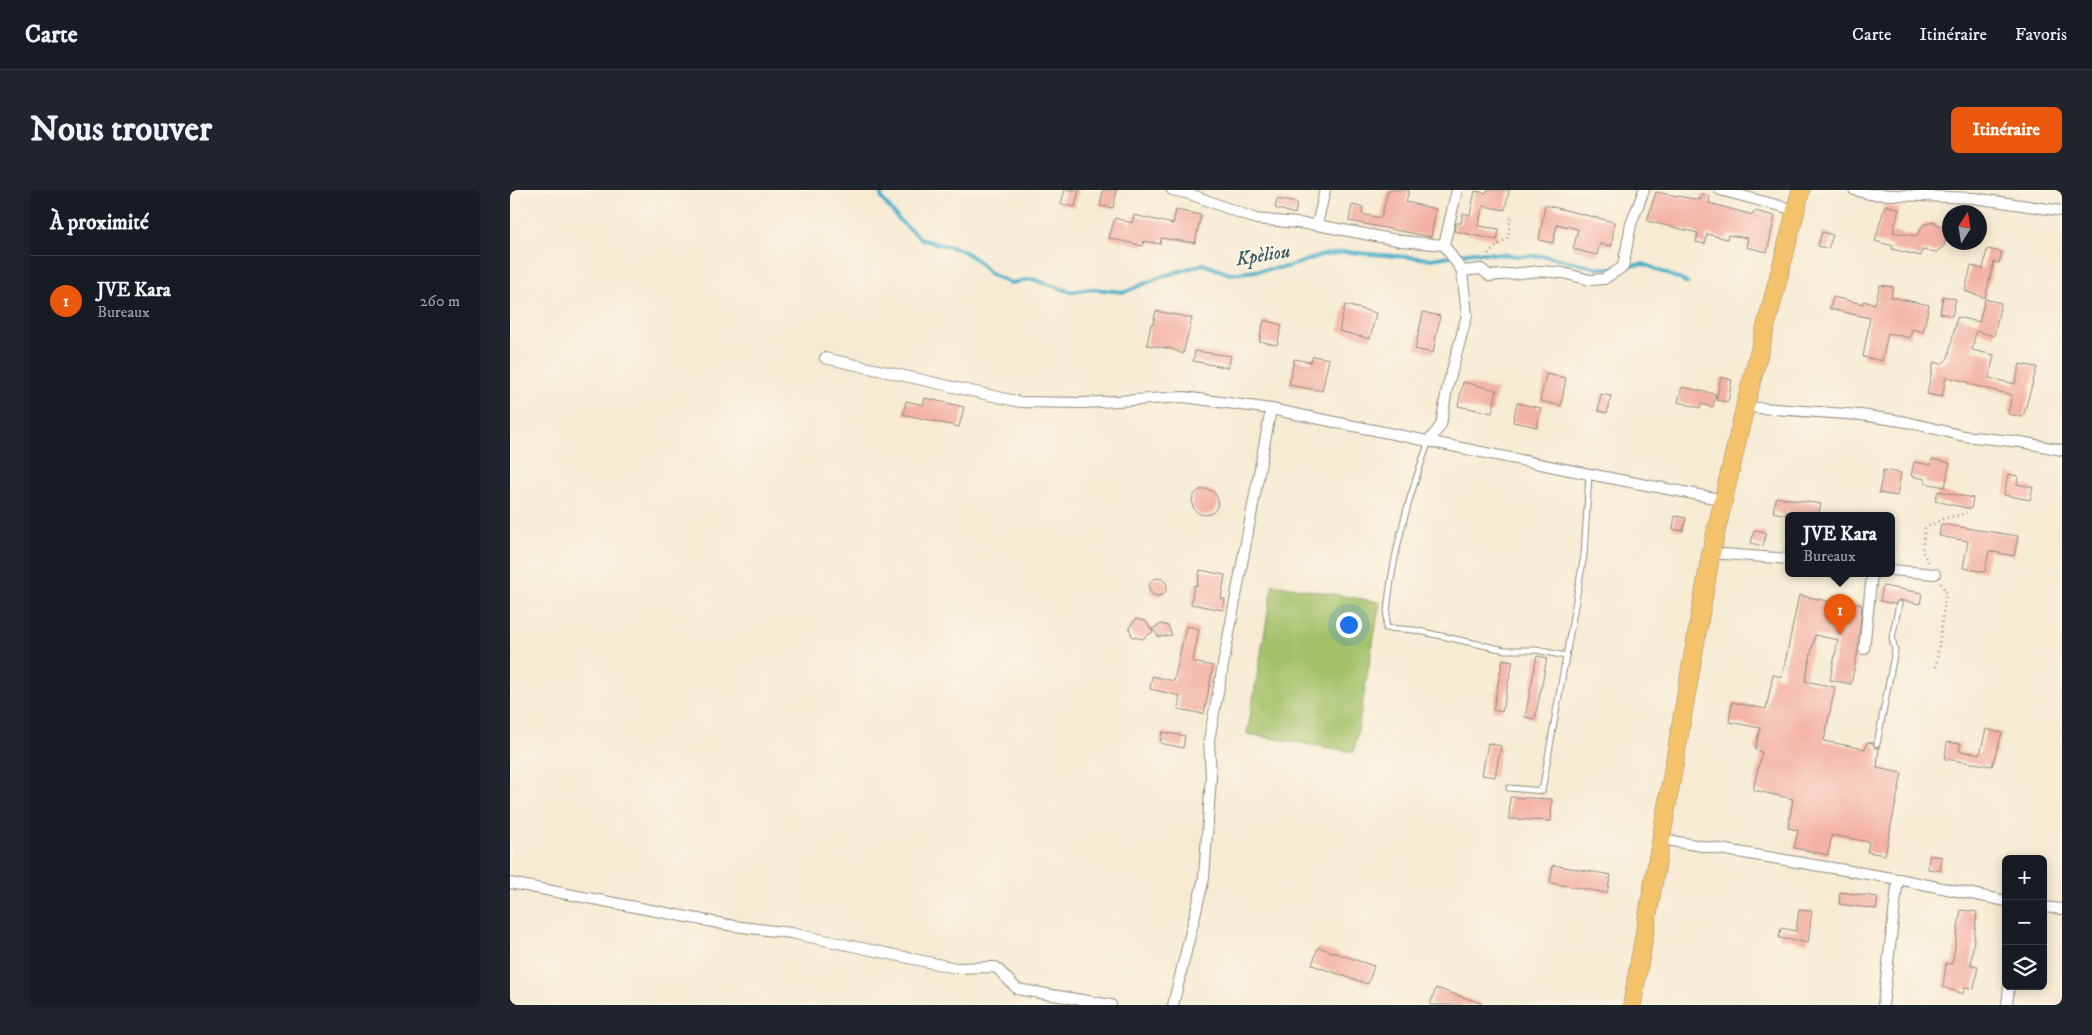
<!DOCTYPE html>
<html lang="fr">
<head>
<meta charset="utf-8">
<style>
	:root { --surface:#171b24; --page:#20242c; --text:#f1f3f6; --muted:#9ea1a6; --line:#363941; --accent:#ea580c }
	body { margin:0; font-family:"IM FELL DW Pica",serif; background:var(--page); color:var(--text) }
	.controls { position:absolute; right:15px; bottom:15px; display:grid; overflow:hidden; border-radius:8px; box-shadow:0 2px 12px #0003 }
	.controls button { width:45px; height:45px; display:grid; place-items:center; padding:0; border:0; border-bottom:1px solid var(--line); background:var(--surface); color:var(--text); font:25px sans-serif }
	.compass { position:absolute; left:1432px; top:15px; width:45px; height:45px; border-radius:50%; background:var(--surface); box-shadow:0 2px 12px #0003; rotate:12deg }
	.you { position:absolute; left:838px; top:434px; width:18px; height:18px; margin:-12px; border:4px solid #fff; border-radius:50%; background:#1a73e8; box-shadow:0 0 0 8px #1a73e833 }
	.badge { display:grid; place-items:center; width:32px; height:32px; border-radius:50%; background:var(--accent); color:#fff; font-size:16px; font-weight:700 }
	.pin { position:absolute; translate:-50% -41px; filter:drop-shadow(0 1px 2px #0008) }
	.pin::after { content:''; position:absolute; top:26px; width:18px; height:15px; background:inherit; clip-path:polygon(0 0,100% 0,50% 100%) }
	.popup { position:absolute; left:1275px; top:322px; width:110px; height:65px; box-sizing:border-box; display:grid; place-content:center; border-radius:8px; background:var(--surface); filter:drop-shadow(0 1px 4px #0005); font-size:16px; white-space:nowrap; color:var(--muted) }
	.popup b { font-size:19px; color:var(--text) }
	.popup::after { content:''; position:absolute; left:50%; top:100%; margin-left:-10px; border:10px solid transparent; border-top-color:var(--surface) }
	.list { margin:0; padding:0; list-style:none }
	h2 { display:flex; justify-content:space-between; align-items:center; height:65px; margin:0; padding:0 20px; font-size:21px }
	h2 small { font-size:16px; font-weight:400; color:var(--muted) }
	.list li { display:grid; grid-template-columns:32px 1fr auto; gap:15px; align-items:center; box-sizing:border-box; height:90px; padding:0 20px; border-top:1px solid var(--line) }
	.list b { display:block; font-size:19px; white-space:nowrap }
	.list p { margin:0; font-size:16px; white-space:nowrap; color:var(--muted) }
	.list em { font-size:16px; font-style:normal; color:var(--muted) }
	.icon { flex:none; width:28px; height:28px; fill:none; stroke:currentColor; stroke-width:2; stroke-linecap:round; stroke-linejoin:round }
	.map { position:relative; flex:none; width:1552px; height:815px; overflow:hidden; border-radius:8px }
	header { display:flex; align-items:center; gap:30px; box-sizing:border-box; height:70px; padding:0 25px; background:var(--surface); border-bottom:1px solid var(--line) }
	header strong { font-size:24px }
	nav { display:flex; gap:28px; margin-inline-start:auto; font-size:18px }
	.intro { display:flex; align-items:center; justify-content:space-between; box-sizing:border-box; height:120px; padding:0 30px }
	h1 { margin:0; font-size:35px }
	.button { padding:12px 22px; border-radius:8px; background:var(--accent); color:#fff; font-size:18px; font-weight:700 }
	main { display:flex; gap:30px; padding:0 30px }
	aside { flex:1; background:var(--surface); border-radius:8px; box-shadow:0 2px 12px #0003 }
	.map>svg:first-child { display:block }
</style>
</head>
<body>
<header>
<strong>Carte</strong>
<nav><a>Carte</a><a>Itinéraire</a><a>Favoris</a></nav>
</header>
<div class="intro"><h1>Nous trouver</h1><a class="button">Itinéraire</a></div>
<main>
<aside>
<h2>À proximité<small></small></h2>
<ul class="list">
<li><span class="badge">1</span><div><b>JVE Kara</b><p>Bureaux</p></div><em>260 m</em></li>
</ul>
</aside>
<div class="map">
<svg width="1552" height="815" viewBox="0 0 1552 815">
	<rect width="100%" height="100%" fill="#fcf5e5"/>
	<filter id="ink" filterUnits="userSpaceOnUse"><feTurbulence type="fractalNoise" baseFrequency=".02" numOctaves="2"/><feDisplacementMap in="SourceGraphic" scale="10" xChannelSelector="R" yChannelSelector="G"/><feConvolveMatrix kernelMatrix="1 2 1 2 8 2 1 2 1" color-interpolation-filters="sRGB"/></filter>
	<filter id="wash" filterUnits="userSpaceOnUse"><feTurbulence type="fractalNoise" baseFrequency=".0096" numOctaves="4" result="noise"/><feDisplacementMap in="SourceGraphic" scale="20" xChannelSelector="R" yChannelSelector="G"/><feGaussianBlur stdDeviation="1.12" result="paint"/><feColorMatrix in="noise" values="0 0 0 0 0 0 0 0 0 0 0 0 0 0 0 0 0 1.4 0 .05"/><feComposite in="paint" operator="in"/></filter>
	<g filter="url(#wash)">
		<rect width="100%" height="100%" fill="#f7ebd3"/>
		<path fill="#a3c067" stroke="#677649" d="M763 394 870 412 844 562 737 544Z"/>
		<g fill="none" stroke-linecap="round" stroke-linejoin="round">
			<g stroke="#49aec9" stroke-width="4">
				<path d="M370 0 372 9 391 32 413 50 452 60 468 71 480 84 501 93 522 89 562 102 582 99 615 102 648 88 693 74 720 84 777 77 813 65 836 62 922 69 963 62 1010 66H1036L1088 78H1105"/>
				<path d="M1115 76 1134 74 1178 93"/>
			</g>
		</g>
		<g id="blocks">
			<g fill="#f3b2a5">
				<path d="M555 0H569L565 17 551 14Z"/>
				<path d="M593 0H607L603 18 590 16Z"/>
				<path d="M878 0H899L896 12 926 19 921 47 839 31 842 15 853 17 852 24 871 28Z"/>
				<path d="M977 0H999L995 20 973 16 968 36 989 39 987 50 944 41 946 33H951L953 23 960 25 965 1 976 3Z"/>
				<path d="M1146 2 1190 10 1191 4 1200 6 1199 13 1243 25 1244 21 1265 26 1257 62 1236 57 1238 48 1218 45 1217 49 1197 44 1195 54 1186 52 1188 43 1137 31Z"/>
				<path d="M767 9 787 13 785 24 765 18Z"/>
				<path d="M1035 15 1104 32 1102 56 1090 54 1087 65 1063 59 1068 39 1047 34 1043 53 1029 50Z"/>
				<path d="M1375 15 1389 19 1383 42 1406 46 1413 35 1423 32 1432 37 1435 41 1437 46 1434 56 1426 62 1412 60 1411 66 1382 59 1383 56 1365 51Z"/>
				<path d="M666 20 691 25 685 53 651 48 650 54 634 51 633 56 599 48 605 28 622 33 624 25 663 34Z"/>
				<path d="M1312 42 1323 45 1318 59 1308 56Z"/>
				<path d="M1477 59 1492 62 1489 73 1484 72 1475 108 1455 101 1461 76 1473 79Z"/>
				<path d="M1370 95 1383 97 1381 107 1419 115 1413 142 1402 139 1400 148 1378 143 1372 171 1353 167 1360 128 1320 119 1323 107 1353 114V111L1365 114Z"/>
				<path d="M1433 106 1446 109 1442 126 1430 123Z"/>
				<path d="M1475 109 1491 113 1484 146 1466 141 1462 160 1484 165 1479 188 1505 194 1510 174 1527 177 1513 227 1498 224 1502 205 1458 194V192L1436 187 1432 207 1417 204 1424 172 1432 174 1438 168 1447 127 1469 132Z"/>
				<path d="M835 115 866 123 860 149 829 141Z"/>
				<path d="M646 121 682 128 673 164 662 159 637 155 641 134H643Z"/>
				<path d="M913 122 930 126 923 163 905 159Z"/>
				<path d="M754 130 772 135 767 155 749 151Z"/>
				<path d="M685 161 721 166 718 178 683 171Z"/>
				<path d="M803 166 819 169 812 201 779 195 784 169 801 172Z"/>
				<path d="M1036 184 1056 188 1051 216 1030 211Z"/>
				<path d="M1211 187 1222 190 1218 212 1206 210Z"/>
				<path d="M953 192 987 200 982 223 948 216Z"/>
				<path d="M1172 197 1206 204 1203 217 1191 214 1190 218 1168 212Z"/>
				<path d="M1091 204 1101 206 1097 223 1088 221Z"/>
				<path d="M415 208 454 217 449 237 393 224 396 211 413 215Z"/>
				<path d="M1007 213 1031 218 1027 237 1003 232Z"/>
				<path d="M1422 269 1440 273 1435 297 1415 293V289L1401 286 1404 272 1421 275Z"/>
				<path d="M1373 280 1391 283 1387 306 1369 303Z"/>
				<path d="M1498 284 1508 286 1507 294 1523 297 1520 310 1494 305Z"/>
				<circle cx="695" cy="312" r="13"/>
				<path d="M1428 301 1463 308 1461 319 1425 311Z"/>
				<path d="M1266 307 1311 314 1308 326H1295V324L1276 321V325L1263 322Z"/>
				<path d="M1165 326 1176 328 1173 341 1163 339Z"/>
				<path d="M1431 334 1508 346 1504 366 1479 361 1475 382 1453 378 1458 351 1429 346Z"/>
				<path d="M1244 340 1256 342 1253 356 1241 353Z"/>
				<path d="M690 380 715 385 711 409H715L713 420 681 414 684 395 687 396Z"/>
				<circle cx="648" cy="397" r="9"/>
				<path d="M1373 396 1412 403 1410 414 1389 410 1385 414 1370 411Z"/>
				<path d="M1289 405 1327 413 1328 410 1352 415 1348 461 1341 494 1320 490 1328 450 1305 445 1295 491 1325 497 1314 551 1355 559 1357 552 1363 553 1365 558H1369L1367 578 1392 583 1375 665 1357 662 1359 652 1322 645 1318 665 1284 658 1288 640 1278 638 1283 609 1243 600 1252 562 1245 560 1250 538 1219 532 1222 512 1256 519 1263 485 1272 487Z"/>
				<path d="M626 429 636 431 643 442 632 449 622 446 619 437Z"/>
				<path d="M651 434 658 436 662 445 649 447 642 439Z"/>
				<path d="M676 436 689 439 683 472 703 476 694 524 668 519 670 506 640 499 642 486 664 491Z"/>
				<path d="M1027 466 1037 468 1025 529 1015 527Z"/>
				<path d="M993 469 1003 471 992 522 983 520Z"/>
				<path d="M1476 539 1492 543 1482 576 1435 569 1437 552 1451 554 1449 561 1470 564Z"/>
				<path d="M652 542 675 546 673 558 650 553Z"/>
				<path d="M978 553 991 556 985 587 972 585Z"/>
				<path d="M1000 607 1042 609 1041 631 999 629Z"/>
				<path d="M1419 665 1432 667 1430 681 1418 679Z"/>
				<path d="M1043 675 1101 685 1097 703 1040 693Z"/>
				<path d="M1330 702 1368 707 1366 719 1329 714Z"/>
				<path d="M1289 720 1302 721 1298 753 1269 748 1271 738 1286 741Z"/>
				<path d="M1451 720 1467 722 1461 775 1468 776 1464 799 1454 797 1453 804 1433 797 1436 773 1442 774Z"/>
				<path d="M808 757 864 776 858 794 802 775Z"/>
				<path d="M926 798 971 813V815H920Z"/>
			</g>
		</g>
	</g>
	<g filter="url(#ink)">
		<use href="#blocks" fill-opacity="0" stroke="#918b7f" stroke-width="1"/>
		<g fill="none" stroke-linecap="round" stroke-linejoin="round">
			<defs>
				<g id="lane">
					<path d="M919 251C897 311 879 374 876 438L904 440 995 460H1026L1056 466"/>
					<path d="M1367 554 1385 460 1382 448 1389 414"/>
					<path d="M999 598 1032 601 1074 365 1079 284"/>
				</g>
				<g id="street">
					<path d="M662 0 680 4 746 29 807 35 892 51 934 55"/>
					<path d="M1210 0 1285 20"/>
					<path d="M1344 0 1359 4 1464 8 1552 21"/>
					<path d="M807 35 815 0"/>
					<path d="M952 81 971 79 980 86 1031 81 1053 83 1080 90 1094 89 1113 77 1121 34 1134 0"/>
					<path d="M315 168 510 212 573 213 674 207 761 219 1079 284 1215 310"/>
					<path d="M1235 217 1351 225 1397 232 1454 246 1511 252 1552 260"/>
					<path d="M919 251 931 235 937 199 957 125 952 81 934 55 947 0"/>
					<path d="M1201 363 1279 369"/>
					<path d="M1381 380 1425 384"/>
					<path d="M1354 459 1362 384"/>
					<path d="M1150 649 1388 689 1496 711"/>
					<path d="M0 693 224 736 281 743 446 778 486 777 507 799 601 815"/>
					<path d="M1533 717 1552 719"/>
					<path d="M663 815 694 688 701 587 699 550 761 219"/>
					<path d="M1373 815 1388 689"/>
					<path d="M1497 815 1499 796"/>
				</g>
				<path id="highway" d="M1122 815 1201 363 1235 217 1291 0"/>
			</defs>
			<use href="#lane" stroke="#918b7f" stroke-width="7"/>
			<use href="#street" stroke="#918b7f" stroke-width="12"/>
			<use href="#highway" stroke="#918b7f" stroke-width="19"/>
			<g stroke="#918b7f" stroke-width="2.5" stroke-dasharray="1 4" stroke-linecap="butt">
				<path d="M976 69 979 63 998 47 1001 25"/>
				<path d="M1418 372 1412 361 1415 338 1433 329 1457 323"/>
				<path d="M1426 477 1436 402 1430 392"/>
			</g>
			<use href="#lane" stroke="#fff" stroke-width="5"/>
			<use href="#street" stroke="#fff" stroke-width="10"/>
			<use href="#highway" stroke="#f4c26a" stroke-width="18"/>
		</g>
	</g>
	<g text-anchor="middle" stroke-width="4" stroke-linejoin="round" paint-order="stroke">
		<g font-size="19" font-style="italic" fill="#365962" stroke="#fcf5e5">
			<text transform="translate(753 64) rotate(-9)" y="7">Kpèliou</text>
		</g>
	</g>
</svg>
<div class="controls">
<button>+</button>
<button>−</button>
<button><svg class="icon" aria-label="layers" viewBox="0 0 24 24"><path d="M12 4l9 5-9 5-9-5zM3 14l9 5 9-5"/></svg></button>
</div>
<svg class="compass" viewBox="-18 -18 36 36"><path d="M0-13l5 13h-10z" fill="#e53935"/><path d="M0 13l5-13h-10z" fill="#9ea1a6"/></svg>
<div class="you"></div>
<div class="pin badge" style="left:1330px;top:445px">1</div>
<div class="popup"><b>JVE Kara</b>Bureaux</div>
</div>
</main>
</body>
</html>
